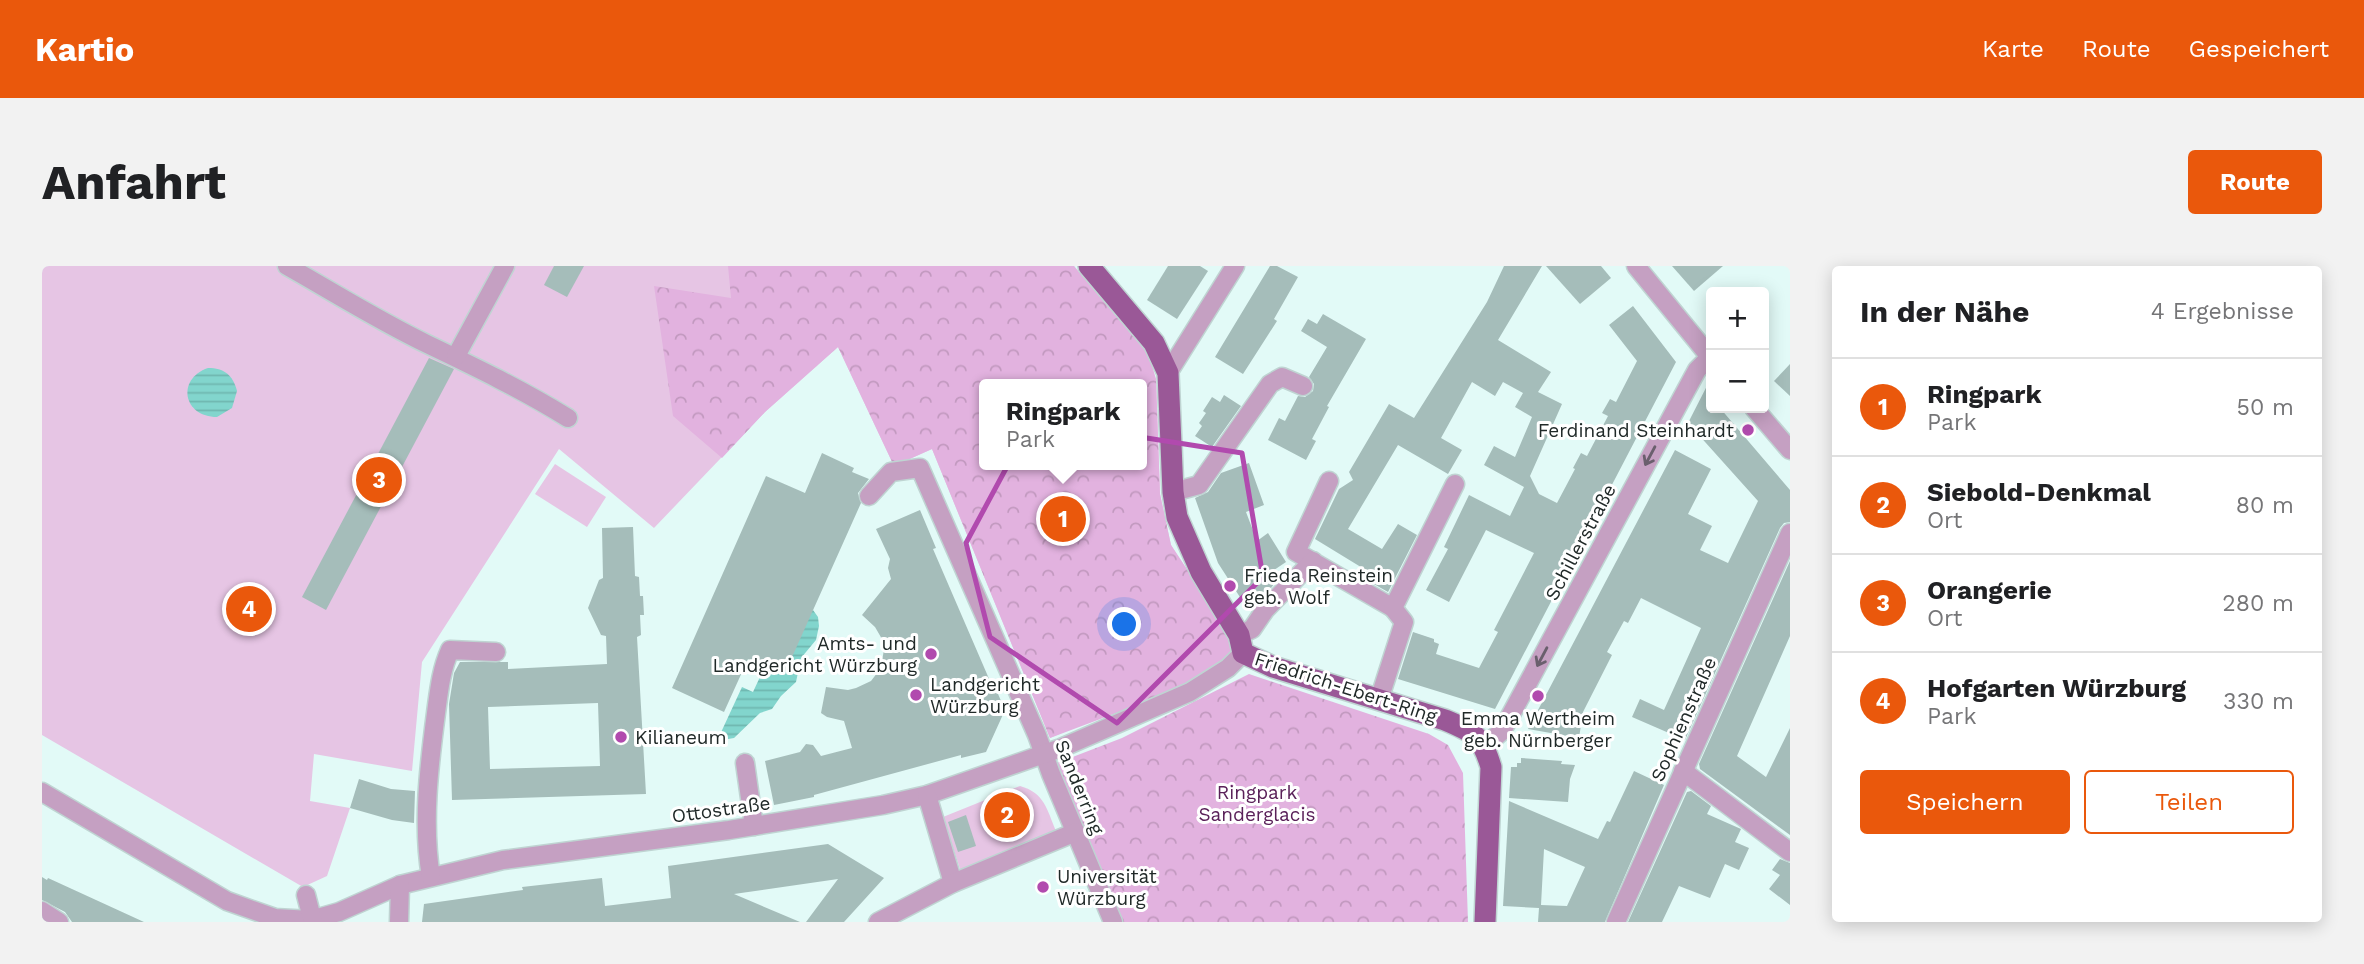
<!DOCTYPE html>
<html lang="de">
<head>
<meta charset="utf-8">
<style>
	:root { --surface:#fff; --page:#f2f2f2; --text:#202124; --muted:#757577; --line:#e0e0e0; --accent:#ea580c }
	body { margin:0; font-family:"Work Sans",sans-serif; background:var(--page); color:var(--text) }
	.controls { position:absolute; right:21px; top:21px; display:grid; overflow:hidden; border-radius:7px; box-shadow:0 4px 18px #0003 }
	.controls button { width:63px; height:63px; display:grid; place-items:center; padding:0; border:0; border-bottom:2px solid var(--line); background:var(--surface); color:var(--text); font:35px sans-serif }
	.you { position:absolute; left:1083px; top:359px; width:24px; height:24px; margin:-18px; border:5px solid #fff; border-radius:50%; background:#1a73e8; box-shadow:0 0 0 10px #1a73e833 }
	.badge { display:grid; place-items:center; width:46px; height:46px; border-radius:50%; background:var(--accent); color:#fff; font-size:23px; font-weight:700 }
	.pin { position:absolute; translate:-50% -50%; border:4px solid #fff; box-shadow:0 2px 7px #0006 }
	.popup { position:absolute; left:937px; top:113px; width:168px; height:91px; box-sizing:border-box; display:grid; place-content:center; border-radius:7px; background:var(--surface); filter:drop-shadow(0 2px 5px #0005); font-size:23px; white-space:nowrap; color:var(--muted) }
	.popup b { font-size:26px; color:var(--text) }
	.popup::after { content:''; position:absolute; left:50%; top:100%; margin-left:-14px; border:14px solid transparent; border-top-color:var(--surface) }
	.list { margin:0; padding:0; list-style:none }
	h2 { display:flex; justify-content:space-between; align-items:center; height:91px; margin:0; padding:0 28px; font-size:30px }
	h2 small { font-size:23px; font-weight:400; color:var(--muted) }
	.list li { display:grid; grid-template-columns:46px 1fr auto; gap:21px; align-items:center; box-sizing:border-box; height:98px; padding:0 28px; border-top:2px solid var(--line) }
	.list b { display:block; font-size:26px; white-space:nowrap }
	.list p { margin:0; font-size:23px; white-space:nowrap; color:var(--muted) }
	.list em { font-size:23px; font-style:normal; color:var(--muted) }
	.actions { display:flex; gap:14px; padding:21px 28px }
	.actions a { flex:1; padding:16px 0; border:2px solid var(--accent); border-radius:7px; text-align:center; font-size:24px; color:var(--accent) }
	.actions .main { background:var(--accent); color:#fff }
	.map { position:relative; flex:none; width:1748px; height:656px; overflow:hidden; border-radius:7px }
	header { display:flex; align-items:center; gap:42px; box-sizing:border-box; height:98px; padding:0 35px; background:var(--accent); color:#fff }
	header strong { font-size:33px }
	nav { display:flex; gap:38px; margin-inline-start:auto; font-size:24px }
	.intro { display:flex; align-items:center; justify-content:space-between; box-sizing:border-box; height:168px; padding:0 42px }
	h1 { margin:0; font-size:49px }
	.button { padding:18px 32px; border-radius:7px; background:var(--accent); color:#fff; font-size:24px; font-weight:700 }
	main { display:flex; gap:42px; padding:0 42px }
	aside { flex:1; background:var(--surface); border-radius:7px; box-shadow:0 4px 18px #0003 }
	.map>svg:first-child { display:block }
</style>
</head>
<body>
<header>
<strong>Kartio</strong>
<nav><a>Karte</a><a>Route</a><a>Gespeichert</a></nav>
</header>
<div class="intro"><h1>Anfahrt</h1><a class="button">Route</a></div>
<main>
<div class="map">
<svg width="1748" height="656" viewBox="0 0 1748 656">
	<defs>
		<pattern id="forest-crowns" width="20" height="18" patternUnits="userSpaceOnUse" patternTransform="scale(1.75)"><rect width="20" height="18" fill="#e2b2df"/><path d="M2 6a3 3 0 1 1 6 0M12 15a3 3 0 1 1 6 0" fill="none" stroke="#c299bf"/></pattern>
		<pattern id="water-rules" width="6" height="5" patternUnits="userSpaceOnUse" patternTransform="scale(1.75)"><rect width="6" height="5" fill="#82d5cd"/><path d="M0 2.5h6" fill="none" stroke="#70b7b0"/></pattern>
	</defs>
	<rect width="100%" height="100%" fill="#e2faf7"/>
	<g fill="#e6c5e4" fill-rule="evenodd">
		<path d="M0 0H1032L1114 113 1118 228 1129 279 1201 389 1008 472 890 183 852 200 796 81 723 146 612 262 517 183 380 396 370 505 272 488 268 535 308 542 285 610 261 621 0 469ZM942 118H1100V199H942Z"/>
		<path d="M513 198 564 231 545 261 493 228Z"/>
		<path d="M978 520C1003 527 1005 544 1014 565L919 606 901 551Z"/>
	</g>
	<g fill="url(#forest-crowns)" fill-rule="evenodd">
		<path d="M686 0H1032L1107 89 1114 113 1118 228 1129 279 1201 389 1191 403 1008 472 890 183 852 200 796 81 723 146 680 192 631 150 612 20 689 32ZM942 118H1100V199H942Z"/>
		<path d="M1207 408 1387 468 1406 479 1421 507 1426 656H1072L1002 502 1080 472Z"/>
	</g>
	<g fill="url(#water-rules)">
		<path d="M166 102C182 102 191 109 195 125L190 142 175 151C141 151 134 113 166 102Z"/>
		<path d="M771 344 776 351 777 360 774 374 759 392 754 416 739 430 730 443 718 447 692 472 675 475 700 421 711 426 723 400Z"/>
	</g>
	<g fill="#a5bdba" fill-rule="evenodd">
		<path d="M512 0H542L525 31 502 19Z"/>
		<path d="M1126 0H1158L1166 5 1135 53 1105 34Z"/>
		<path d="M1228 0H1235L1256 11 1232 53 1235 55 1201 108 1173 91Z"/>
		<path d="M1462 0H1500L1456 74 1509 106 1496 126 1520 138 1488 210 1497 228 1515 237 1533 203 1531 202 1539 187 1545 190 1566 150 1560 147 1568 133 1574 136 1595 95 1567 59 1591 40 1634 96 1453 443 1356 413 1371 366 1392 373V376L1397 378 1394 388 1437 402 1456 366 1452 364 1492 287 1444 264 1407 336 1384 324 1406 283 1402 281 1427 229 1468 250 1482 221 1442 199 1452 180 1473 191 1490 151 1473 141 1481 127 1461 116 1453 130 1430 116 1399 172 1420 184 1406 208 1356 179 1306 263 1340 283 1356 258 1375 269 1346 326 1323 313 1327 306 1273 273 1297 223 1311 214 1307 206 1347 138 1372 152 1445 36Z"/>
		<path d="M1504 0H1559L1569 12 1538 38Z"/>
		<path d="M1630 0H1681L1652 25Z"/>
		<path d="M1281 48 1324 73 1285 140 1287 141 1270 173 1274 175 1264 194 1226 174 1237 152 1243 155 1256 130 1263 131 1271 125 1272 118 1267 111 1285 81 1259 65 1266 53 1275 58Z"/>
		<path d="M387 92 412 103 284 344 260 331Z"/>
		<path d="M1748 98V130L1732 115Z"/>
		<path d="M1669 112V142H1678L1748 224V256L1742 257 1738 262 1643 474 1590 451 1598 433 1622 444 1659 362 1599 332 1586 357 1582 355 1565 386 1570 389 1541 446 1537 472 1486 463 1633 184 1669 203 1646 248 1670 260 1658 284 1686 297 1716 235 1646 157Z"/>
		<path d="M1182 129 1199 140 1170 181 1153 170 1160 160 1157 157 1164 147 1161 145 1170 131 1178 136Z"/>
		<path d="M780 187 812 202 810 206 827 213 816 227 819 237 742 409 706 393 682 446 630 422 724 210 763 227Z"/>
		<path d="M1207 197 1222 239 1204 246 1215 275 1226 267 1244 296 1226 308 1232 318 1229 322 1203 339 1176 297 1153 232 1166 226 1179 207Z"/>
		<path d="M878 244 894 282 891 283 951 422 953 421 963 444 944 486 919 492V489L772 529V531L732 539 723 495 758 486 764 478 771 479 779 490 810 482 802 455 785 451 779 447 784 421 806 424 814 422 829 415 839 402 842 383 840 373 833 361 820 349 849 313 846 302 848 293 834 263Z"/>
		<path d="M591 261 593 310 597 311 598 330H601L602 349H598L599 369 595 371 604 528 410 534 407 438 412 407 418 396H466V403L565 398 564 370 559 369 546 342 557 314 561 312 560 262ZM556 437 558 500 448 503 446 441Z"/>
		<path d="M1748 295V370L1695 490 1724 511 1748 462V569L1658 503 1657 498Z"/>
		<path d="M1479 492 1520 495 1519 498 1533 499 1528 513 1526 536 1467 532 1469 501H1475V497H1479Z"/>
		<path d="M1592 505 1622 519 1563 656H1496L1497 642 1461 640 1467 535 1556 573 1565 555 1568 556ZM1502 583 1543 601 1525 640 1499 639Z"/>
		<path d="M317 513 349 523 373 525 372 557 350 554 308 542Z"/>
		<path d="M1649 525 1669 540 1665 548 1699 563 1693 576 1707 582 1697 604 1683 598 1668 632 1637 620 1620 656H1586L1645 526Z"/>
		<path d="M924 549 934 580 916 586 906 556Z"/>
		<path d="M786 578 842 612 802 656H764L796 613 692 628 758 656H380L382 638 481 624 480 621 560 612 563 640 629 632 626 600Z"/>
		<path d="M1738 593 1748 597V639L1727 623 1738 609 1730 604Z"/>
		<path d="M0 611 5 614 6 612 102 656H30L23 646 0 634Z"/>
	</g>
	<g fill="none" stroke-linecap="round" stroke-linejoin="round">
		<defs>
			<g id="minor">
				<path d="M245 0C291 26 337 55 385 78 433 101 481 124 526 152"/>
				<path d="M1594 0 1669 92"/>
				<path d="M414 90 463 0"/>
				<path d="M1126 107 1193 0"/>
				<path d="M1712 142 1748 184"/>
				<path d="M1287 215 1254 286 1351 342"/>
				<path d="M1131 226 1157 219 1228 118 1240 111 1261 120"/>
				<path d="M827 230 849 206 878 202 995 469 1009 508 1071 656"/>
				<path d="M1197 369 1210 363 1223 344 1271 295"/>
				<path d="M1337 434 1362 356 1351 342 1413 218"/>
				<path d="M1443 480 1460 465 1655 104 1668 91"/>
				<path d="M703 497 712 560"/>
				<path d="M1641 505 1748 586"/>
				<path d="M0 526 185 635 233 652 269 654 297 646 358 619 461 594 687 564 841 539 885 529 1019 482 1148 426 1186 402 1201 387"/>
				<path d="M885 529 911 617"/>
				<path d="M389 611C380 558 387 500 394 447 397 425 399 404 408 384L454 386"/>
				<path d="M264 629 271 656"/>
				<path d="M0 645 17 656"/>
				<path d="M357 656 358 619"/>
				<path d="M836 656 911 617 1034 566"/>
				<path d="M1574 656 1748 267"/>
			</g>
			<path id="major" d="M1047 0 1112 77 1126 107 1131 226 1135 251 1159 306 1197 369 1201 387 1231 401 1403 454C1432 466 1440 470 1449 501L1443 656"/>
		</defs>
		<use href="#minor" stroke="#bfd4d2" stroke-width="21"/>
		<use href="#major" stroke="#bfd4d2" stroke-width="24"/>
		<use href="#minor" stroke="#c5a0c2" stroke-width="18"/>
		<use href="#major" stroke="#9a5897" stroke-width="21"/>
	</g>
	<defs><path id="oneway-shaft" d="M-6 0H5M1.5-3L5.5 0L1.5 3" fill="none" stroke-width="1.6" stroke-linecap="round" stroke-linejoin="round" transform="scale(1.75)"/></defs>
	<g stroke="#6a5f6d">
		<use href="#oneway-shaft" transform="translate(1608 190) rotate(118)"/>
		<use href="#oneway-shaft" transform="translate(1500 391) rotate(118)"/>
	</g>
	<path fill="none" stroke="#b14aae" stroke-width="5" stroke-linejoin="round" d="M990 154 1200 187 1221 311 1075 457 948 371 924 277Z"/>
	<g fill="#b14aae" stroke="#fff" stroke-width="2.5">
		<circle cx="1706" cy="164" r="7"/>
		<circle cx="1188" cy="320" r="7"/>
		<circle cx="889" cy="388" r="7"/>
		<circle cx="874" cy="429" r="7"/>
		<circle cx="1496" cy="430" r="7"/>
		<circle cx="579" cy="471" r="7"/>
		<circle cx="1001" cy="621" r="7"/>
	</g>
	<g text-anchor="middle" stroke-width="6" stroke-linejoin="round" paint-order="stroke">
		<g font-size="19" fill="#202928" stroke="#fff" text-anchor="start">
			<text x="1692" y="171" text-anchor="end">Ferdinand Steinhardt</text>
			<text x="1202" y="316">Frieda Reinstein<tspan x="1202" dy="22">geb. Wolf</tspan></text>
			<text x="875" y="384" text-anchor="end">Amts- und<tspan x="875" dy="22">Landgericht Würzburg</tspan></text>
			<text x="888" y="425">Landgericht<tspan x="888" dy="22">Würzburg</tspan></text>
			<text x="1496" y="459" text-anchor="middle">Emma Wertheim<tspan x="1496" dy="22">geb. Nürnberger</tspan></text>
			<text x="593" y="478">Kilianeum</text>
			<text x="1015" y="617">Universität<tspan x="1015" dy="22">Würzburg</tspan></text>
		</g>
		<g font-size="19" fill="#202928" stroke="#fff">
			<text transform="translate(1538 276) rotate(-62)" y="7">Schillerstraße</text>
			<text transform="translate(1304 421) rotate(18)" y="7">Friedrich-Ebert-Ring</text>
			<text transform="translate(1641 453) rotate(-66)" y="7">Sophienstraße</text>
			<text transform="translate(1038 521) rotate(68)" y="7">Sanderring</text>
			<text transform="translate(679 543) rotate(-8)" y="7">Ottostraße</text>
		</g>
		<g font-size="19" fill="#5a2159" stroke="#fff">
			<text x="1215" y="533">Ringpark<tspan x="1215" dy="22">Sanderglacis</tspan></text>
		</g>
	</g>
</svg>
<div class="controls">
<button>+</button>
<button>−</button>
</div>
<div class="you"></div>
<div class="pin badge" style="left:1021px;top:253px">1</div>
<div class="popup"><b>Ringpark</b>Park</div>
<div class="pin badge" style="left:965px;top:549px">2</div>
<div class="pin badge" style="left:337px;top:214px">3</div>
<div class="pin badge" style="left:207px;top:343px">4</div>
</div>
<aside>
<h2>In der Nähe<small>4 Ergebnisse</small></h2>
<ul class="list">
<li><span class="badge">1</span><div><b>Ringpark</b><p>Park</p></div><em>50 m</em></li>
<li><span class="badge">2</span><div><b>Siebold-Denkmal</b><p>Ort</p></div><em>80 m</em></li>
<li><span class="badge">3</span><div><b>Orangerie</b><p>Ort</p></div><em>280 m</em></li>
<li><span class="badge">4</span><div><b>Hofgarten Würzburg</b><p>Park</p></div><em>330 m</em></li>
</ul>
<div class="actions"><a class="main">Speichern</a><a>Teilen</a></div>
</aside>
</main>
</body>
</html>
